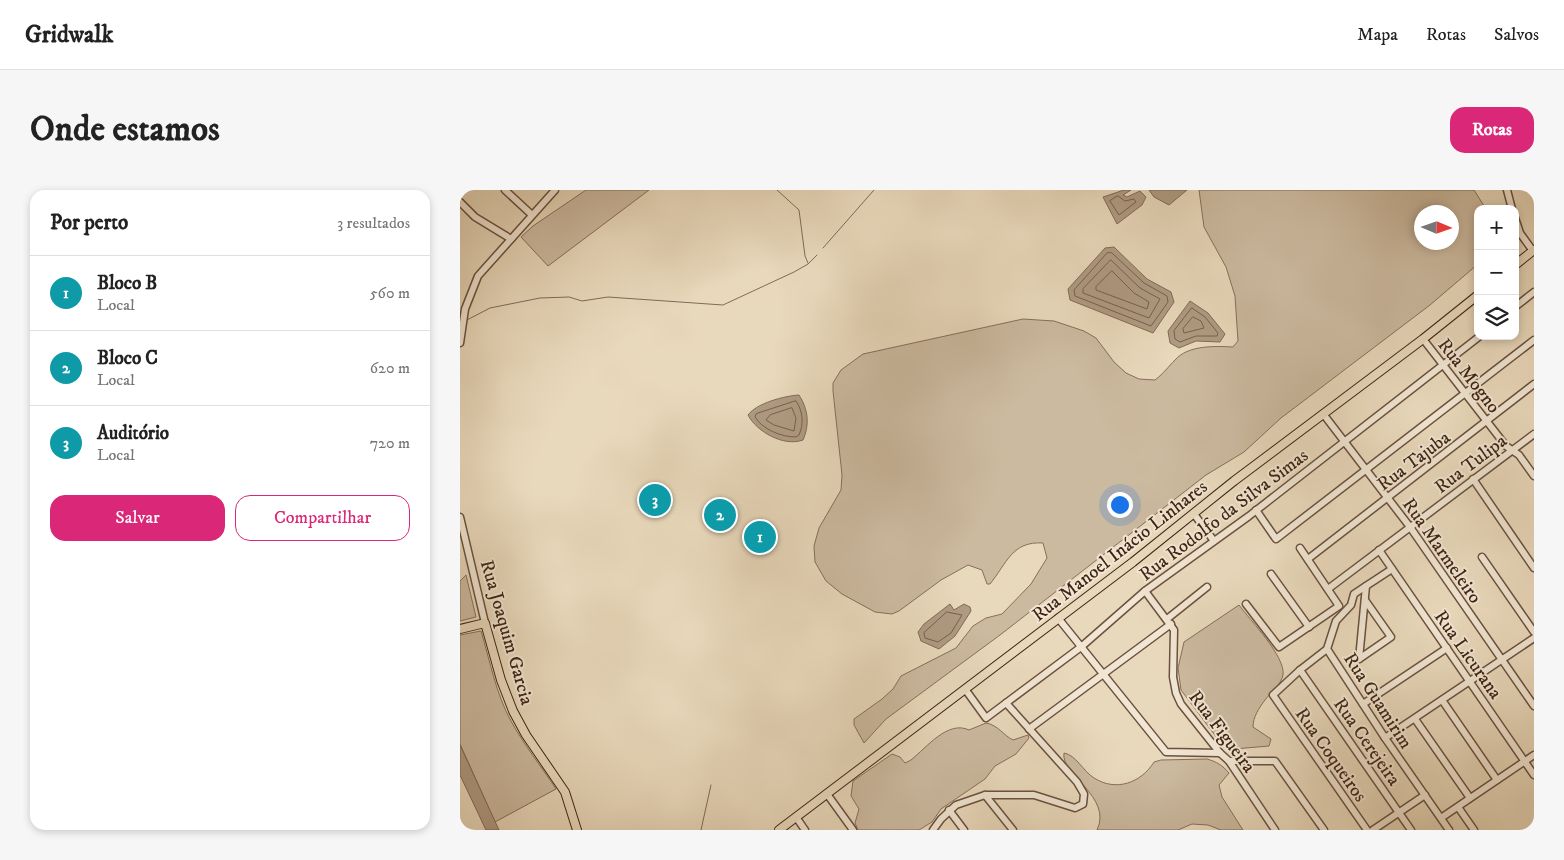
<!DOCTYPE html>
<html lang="pt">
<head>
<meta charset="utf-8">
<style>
	:root { --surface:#fff; --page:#f6f6f6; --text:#222; --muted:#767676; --line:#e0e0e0; --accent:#db2777 }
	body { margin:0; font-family:"IM FELL DW Pica",serif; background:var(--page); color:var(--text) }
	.controls { position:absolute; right:15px; top:15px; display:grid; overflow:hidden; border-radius:10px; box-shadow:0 2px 8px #0003 }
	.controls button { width:45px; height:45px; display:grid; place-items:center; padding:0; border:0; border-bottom:1px solid var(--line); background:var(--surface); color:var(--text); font:25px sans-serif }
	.compass { position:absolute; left:954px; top:15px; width:45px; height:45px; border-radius:50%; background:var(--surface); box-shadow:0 2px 8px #0003; rotate:92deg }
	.you { position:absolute; left:659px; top:314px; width:18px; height:18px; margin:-12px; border:4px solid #fff; border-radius:50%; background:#1a73e8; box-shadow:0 0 0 8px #1a73e833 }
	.badge { display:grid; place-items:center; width:32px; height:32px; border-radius:50%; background:var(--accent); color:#fff; font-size:16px; font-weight:700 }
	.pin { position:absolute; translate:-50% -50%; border:2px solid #fff; box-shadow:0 1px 5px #0006 }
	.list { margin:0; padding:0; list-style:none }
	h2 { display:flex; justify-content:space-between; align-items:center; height:65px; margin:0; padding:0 20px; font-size:21px }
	h2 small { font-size:16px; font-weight:400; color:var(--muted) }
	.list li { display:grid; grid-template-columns:32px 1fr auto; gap:15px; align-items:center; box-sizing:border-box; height:75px; padding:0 20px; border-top:1px solid var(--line) }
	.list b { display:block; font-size:19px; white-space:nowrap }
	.list p { margin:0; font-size:16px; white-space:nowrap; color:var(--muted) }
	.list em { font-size:16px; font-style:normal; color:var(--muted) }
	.actions { display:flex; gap:10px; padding:15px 20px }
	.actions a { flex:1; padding:11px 0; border:1px solid var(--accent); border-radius:15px; text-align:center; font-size:18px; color:var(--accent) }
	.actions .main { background:var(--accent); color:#fff }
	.icon { flex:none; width:28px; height:28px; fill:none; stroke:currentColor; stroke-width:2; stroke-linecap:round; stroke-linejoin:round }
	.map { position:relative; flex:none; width:1074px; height:640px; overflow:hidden; border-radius:15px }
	header { display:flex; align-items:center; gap:30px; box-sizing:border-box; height:70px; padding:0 25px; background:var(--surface); border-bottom:1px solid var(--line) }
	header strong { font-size:24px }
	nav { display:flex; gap:28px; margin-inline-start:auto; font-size:18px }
	.intro { display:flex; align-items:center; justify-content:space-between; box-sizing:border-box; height:120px; padding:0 30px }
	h1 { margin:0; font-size:35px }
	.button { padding:12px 22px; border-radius:15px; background:var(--accent); color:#fff; font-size:18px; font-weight:700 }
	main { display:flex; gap:30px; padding:0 30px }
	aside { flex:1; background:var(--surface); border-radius:15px; box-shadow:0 2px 8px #0003 }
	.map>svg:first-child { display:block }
</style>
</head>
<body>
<header>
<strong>Gridwalk</strong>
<nav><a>Mapa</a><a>Rotas</a><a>Salvos</a></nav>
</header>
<div class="intro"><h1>Onde estamos</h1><a class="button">Rotas</a></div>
<main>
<aside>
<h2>Por perto<small>3 resultados</small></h2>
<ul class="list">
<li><span class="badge" style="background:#0f9aa8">1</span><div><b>Bloco B</b><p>Local</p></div><em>560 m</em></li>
<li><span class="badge" style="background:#0f9aa8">2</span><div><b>Bloco C</b><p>Local</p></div><em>620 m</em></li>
<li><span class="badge" style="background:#0f9aa8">3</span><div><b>Auditório</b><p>Local</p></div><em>720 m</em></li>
</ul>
<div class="actions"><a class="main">Salvar</a><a>Compartilhar</a></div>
</aside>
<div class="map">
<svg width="1074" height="640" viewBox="0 0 1074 640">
	<rect width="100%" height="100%" fill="#e9d9bc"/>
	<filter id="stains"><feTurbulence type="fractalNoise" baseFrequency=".004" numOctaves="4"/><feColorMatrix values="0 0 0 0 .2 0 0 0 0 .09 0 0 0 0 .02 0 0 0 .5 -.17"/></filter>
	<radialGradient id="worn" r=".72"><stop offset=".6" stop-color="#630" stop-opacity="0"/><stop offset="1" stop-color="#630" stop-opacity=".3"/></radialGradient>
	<g fill="#ccbaa0" stroke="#866f5a" fill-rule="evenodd">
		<path d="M126 0H189L88 76 61 47 73 36Z"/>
		<path d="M739 0H1014L1026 19H1018V74L970 115 821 228 784 262 746 285 540 445 426 529 404 553 394 535V529L422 509 433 499 441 486 496 458 513 436 526 428 542 424 571 394 587 368 583 353C552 351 547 373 530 394H527L522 380 508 375 481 390 439 421 432 424 415 422 382 404 366 391 355 372 354 356 359 338 381 300 382 285 373 201V193L381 180 403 164 563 129 594 131 624 141 636 148 654 172 666 183 679 189 695 190C704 183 708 177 715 170 728 155 755 156 773 157L778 151 775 106 766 77 744 37ZM962 22H992V52H962Z"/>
		<path d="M6 385 16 427 0 431V391Z"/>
		<path d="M779 415C790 430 826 467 823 485 821 495 811 502 805 510 799 518 793 527 793 537L811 549 809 556 774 559 760 552 721 500 718 478 724 452Z"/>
		<path d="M21 441C30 471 36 504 51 531 64 555 81 576 96 599L35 632 0 554V445Z"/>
		<path d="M526 533C538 535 543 545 553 550L568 545 569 548 556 564 535 576 525 589 481 619 472 632 459 640H398L395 633 399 619 391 606 393 591 432 564 440 567 445 573 451 570C467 557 488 530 509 540Z"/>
		<path d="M604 563C616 565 623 581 634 588 656 602 681 593 694 572L701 570 747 569C757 572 762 575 769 583L759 595 762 607 783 640H761L748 635 732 634 718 640H637C653 607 600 584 604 563Z"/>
	</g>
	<g fill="#af9b83" stroke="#826b57">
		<path d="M664 0H671L663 5 667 7 680 1 686 7 682 15 657 34 643 7Z"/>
		<path d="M689 0H727L709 15 694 7Z"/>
		<path d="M654 57 687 89 711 102 714 112 693 143 610 110 608 99 645 58Z"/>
		<path d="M730 111 748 123 765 144 760 152 736 151 719 158 710 153 708 141Z"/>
		<path d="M339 205C348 219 350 234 343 250 324 257 297 242 288 225 297 213 324 206 339 205Z"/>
		<path d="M490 414 494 420 504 414 510 417 511 421 495 446 479 459 461 451 458 442 464 434Z"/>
		<path d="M0 555 39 640H26L0 585Z"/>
	</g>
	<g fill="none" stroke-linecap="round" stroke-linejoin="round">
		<g stroke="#77604c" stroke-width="1">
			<path d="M658 6 665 11 674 9 676 12 659 25 650 11Z"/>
			<path d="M652 63 684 93 707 106 708 112 691 136 615 106 614 100 647 63Z"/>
			<path d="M651 70 680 98 700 109 689 128 623 103V99Z"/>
			<path d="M652 81 674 103 689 112 687 119 636 100V97Z"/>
			<path d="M732 118 745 127 758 143 757 146H736L720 152 715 149 714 141Z"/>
			<path d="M733 127 741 131 744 138 724 143 723 139Z"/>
			<path d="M336 211C343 221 344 234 339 245L336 247C321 247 302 239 295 227L296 224Z"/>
			<path d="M332 218 336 228 334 241 314 235 306 230 310 225Z"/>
			<path d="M487 422 502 425 491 443 478 452 465 448 464 443Z"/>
		</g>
		<g stroke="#826b57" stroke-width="1">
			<path d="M317 0 339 20 345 66 348 73"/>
			<path d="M363 58 414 0"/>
			<path d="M7 130 30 118 80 108 109 107 122 111 148 107 263 115 334 82 348 74 357 65"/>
			<path d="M241 640 251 595"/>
		</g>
		<defs>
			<g id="minor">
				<path d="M45 0 72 25"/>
				<path d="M1047 0 1052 19"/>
				<path d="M0 12 15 27 51 49"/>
				<path d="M1055 28 1060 43 1073 61"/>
				<path d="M1055 117 1074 102"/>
				<path d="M963 149 1046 256 1059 265 1074 286"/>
				<path d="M0 153 5 119 18 86 95 0"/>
				<path d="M864 225 950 337 1074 516"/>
				<path d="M1013 289 1074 378"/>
				<path d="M796 320 816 349 1074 150"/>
				<path d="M734 324 754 351"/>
				<path d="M0 327 25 433"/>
				<path d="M919 360 1074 585"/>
				<path d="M1022 367 1074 442"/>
				<path d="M848 369 1074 194"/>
				<path d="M811 384 849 437"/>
				<path d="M906 396 894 404 891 415 876 431 867 459 925 548 989 640"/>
				<path d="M868 399 1074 244"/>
				<path d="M685 401 714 440 713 487 716 503 721 514 760 563 769 571 815 640"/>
				<path d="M786 414 819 457 879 416 840 358"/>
				<path d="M598 428 706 562 760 563"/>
				<path d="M707 429 747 397"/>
				<path d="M867 459 840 480 813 505 907 640"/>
				<path d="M899 469 906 396 932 379"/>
				<path d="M899 469 931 447 905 410"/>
				<path d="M840 480 951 640"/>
				<path d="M505 499 526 528 621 457 685 401 789 326 1020 146"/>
				<path d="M982 510 1037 590"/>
				<path d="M903 514 987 458"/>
				<path d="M955 529 1010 608"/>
				<path d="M569 539 711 434"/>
				<path d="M925 548 1074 448"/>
				<path d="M769 571H815L864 640"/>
				<path d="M367 604 393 640"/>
				<path d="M525 605 553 640"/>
				<path d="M998 617 1014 640"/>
				<path d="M489 620 504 640"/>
				<path d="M336 627 345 640"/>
				<path d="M981 628 1074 565"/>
				<path d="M473 640 481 629 496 615 525 605H574L615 618 623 614 624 604 617 592 546 513"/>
				<path d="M913 640 965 605"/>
			</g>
			<g id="major">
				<path d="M1055 75 1074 60"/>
				<path d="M0 439 25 433 41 490 53 521 66 545 105 602 117 640"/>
				<path d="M319 640 673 372 774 291 963 149 1018 105"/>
			</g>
		</defs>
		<use href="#minor" stroke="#6a513f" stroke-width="9"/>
		<use href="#major" stroke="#3f2415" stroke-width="10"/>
		<use href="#minor" stroke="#f1e6d3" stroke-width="6"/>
		<use href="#major" stroke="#e9d9bc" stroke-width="8"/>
	</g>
	<g text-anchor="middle" stroke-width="4" stroke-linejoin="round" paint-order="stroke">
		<g font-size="19" fill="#3f2415" stroke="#f1e6d3">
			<text transform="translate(1010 185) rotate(52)" y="7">Rua Mogno</text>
			<text transform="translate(953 270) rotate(-37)" y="7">Rua Tajuba</text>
			<text transform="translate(1010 273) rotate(-37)" y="7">Rua Tulipa</text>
			<text transform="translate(763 324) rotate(-37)" y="7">Rua Rodolfo da Silva Simas</text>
			<text transform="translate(659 360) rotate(-38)" y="7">Rua Manoel Inácio Linhares</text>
			<text transform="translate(983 360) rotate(55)" y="7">Rua Marmeleiro</text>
			<text transform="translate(48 442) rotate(74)" y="7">Rua Joaquim Garcia</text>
			<text transform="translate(1009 464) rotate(55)" y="7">Rua Licurana</text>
			<text transform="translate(919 510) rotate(57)" y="7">Rua Guamirim</text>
			<text transform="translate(763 541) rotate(53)" y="7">Rua Figueira</text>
			<text transform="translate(908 551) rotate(55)" y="7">Rua Cerejeira</text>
			<text transform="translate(872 564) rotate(55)" y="7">Rua Coqueiros</text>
		</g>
	</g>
	<rect width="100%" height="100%" filter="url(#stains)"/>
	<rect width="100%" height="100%" fill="url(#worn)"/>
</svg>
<div class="controls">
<button>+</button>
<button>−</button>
<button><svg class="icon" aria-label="layers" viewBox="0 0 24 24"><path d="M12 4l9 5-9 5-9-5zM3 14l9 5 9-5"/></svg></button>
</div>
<svg class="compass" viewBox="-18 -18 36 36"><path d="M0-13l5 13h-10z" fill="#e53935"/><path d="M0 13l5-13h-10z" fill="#767676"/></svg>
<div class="you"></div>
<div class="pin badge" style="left:300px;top:347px;background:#0f9aa8">1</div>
<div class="pin badge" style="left:260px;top:325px;background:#0f9aa8">2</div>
<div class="pin badge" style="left:195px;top:310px;background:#0f9aa8">3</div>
</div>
</main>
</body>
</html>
